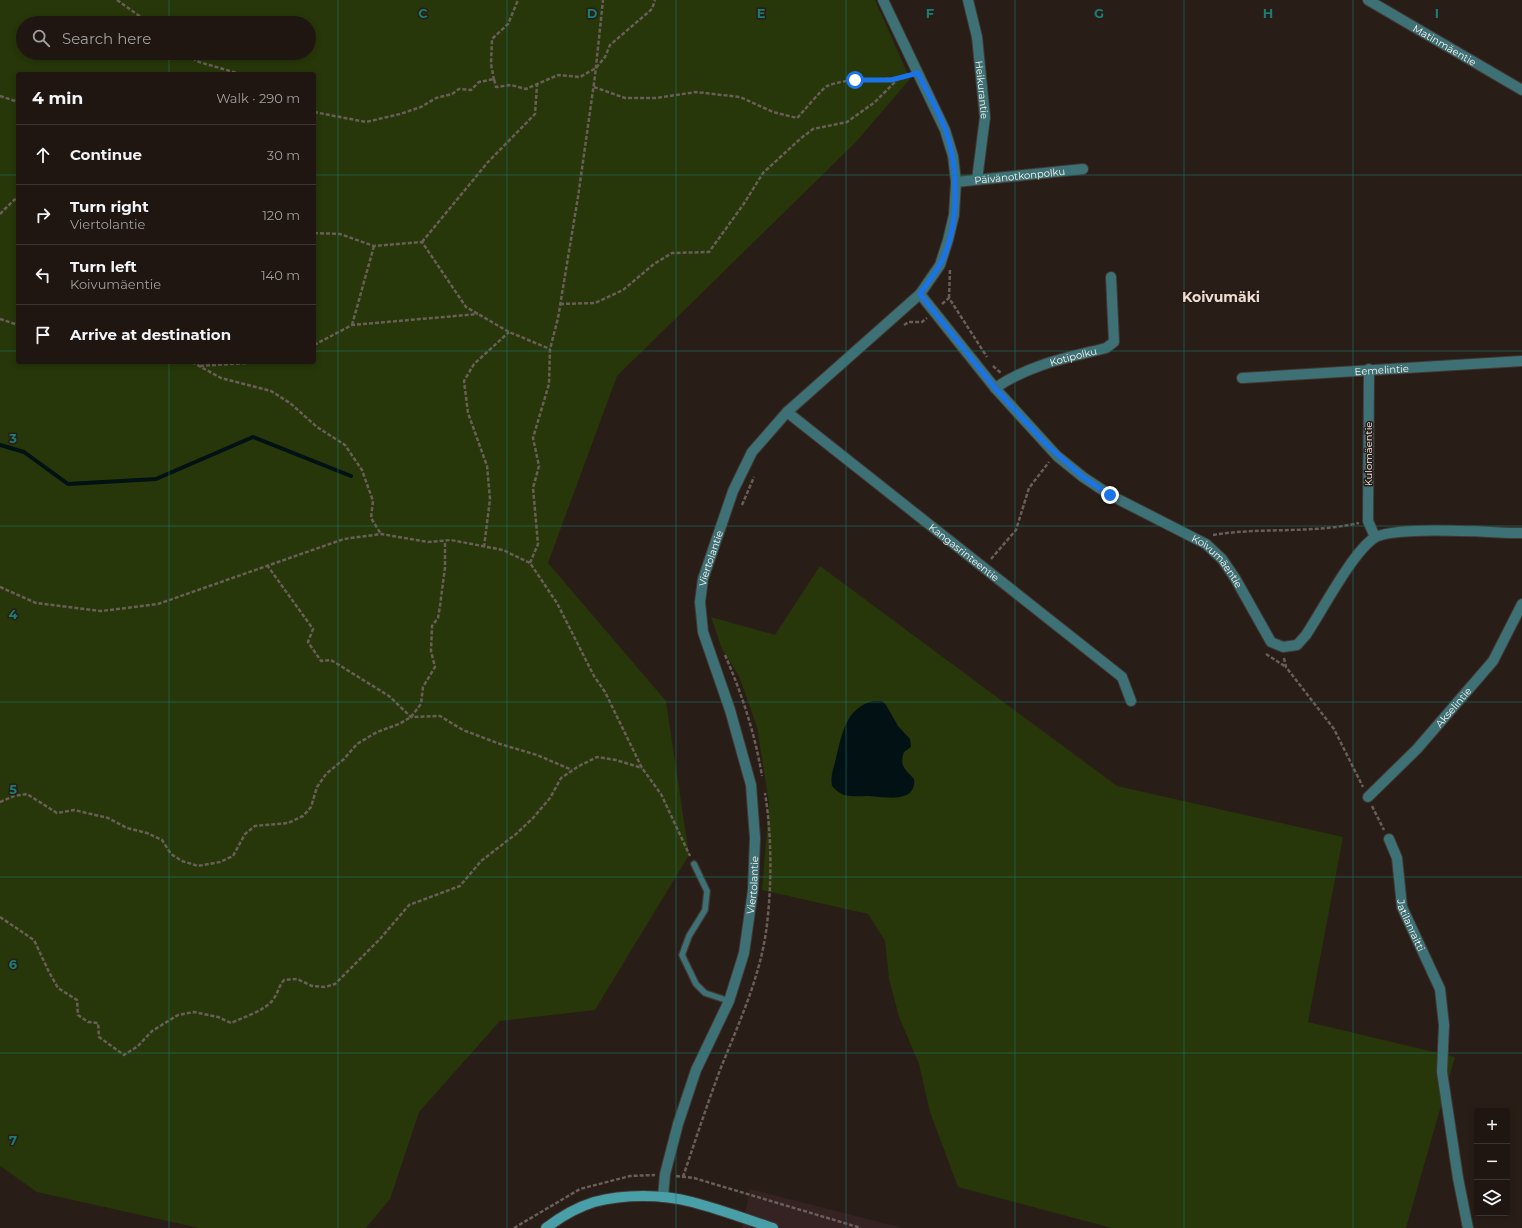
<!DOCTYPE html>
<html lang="en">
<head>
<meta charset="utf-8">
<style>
	:root { --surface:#1f1611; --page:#2c231f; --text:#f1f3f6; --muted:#a19f9f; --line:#3c3531 }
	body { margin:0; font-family:Montserrat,sans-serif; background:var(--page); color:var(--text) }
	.controls { position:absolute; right:12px; bottom:12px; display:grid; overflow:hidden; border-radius:4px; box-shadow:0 2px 6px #0003 }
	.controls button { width:36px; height:36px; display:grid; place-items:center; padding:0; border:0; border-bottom:1px solid var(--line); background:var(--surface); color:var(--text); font:20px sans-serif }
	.stop { position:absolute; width:12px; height:12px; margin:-9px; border:3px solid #1a73e8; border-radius:50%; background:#fff }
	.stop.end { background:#1a73e8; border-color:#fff; box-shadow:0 1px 4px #0008 }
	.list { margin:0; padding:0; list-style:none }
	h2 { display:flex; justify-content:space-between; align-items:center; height:52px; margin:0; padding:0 16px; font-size:17px }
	h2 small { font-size:13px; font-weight:400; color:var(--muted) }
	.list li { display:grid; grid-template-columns:26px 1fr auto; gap:12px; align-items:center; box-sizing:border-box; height:60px; padding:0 16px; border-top:1px solid var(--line) }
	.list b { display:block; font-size:15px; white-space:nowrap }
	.list p { margin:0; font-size:13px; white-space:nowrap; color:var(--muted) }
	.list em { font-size:13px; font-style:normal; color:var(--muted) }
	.icon { flex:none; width:22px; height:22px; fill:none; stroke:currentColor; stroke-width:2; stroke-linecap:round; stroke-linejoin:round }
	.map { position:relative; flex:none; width:1522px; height:1228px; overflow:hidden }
	.search { position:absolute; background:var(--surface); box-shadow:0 2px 6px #0003; left:16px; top:16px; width:300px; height:44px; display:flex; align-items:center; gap:10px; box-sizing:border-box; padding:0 14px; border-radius:22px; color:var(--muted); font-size:15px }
	.panel { position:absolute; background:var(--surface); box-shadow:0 2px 6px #0003; left:16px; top:72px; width:300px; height:292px; border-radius:4px }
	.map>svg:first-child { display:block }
</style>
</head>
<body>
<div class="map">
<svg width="1522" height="1228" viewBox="0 0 1522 1228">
	<rect width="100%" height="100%" fill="#291d17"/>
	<path fill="#352222" d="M750 1189 902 1228H742Z"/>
	<g fill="#273709" fill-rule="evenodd">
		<path d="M0 0H875L910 79 856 142 617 376 548 563 666 701 689 855 595 1010 500 1021 419 1112 390 1199 366 1228H199L37 1192 0 1166ZM23 23H309V53H23ZM18 74H314V362H18Z"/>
		<path d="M820 566 1117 786 1343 837 1308 1022 1455 1057 1406 1228H1112L958 1187 930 1112 919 1064 899 1017 889 979 885 941 868 914 762 890 769 803 757 727 739 676 722 649 711 617 775 635Z"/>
	</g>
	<path fill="#021114" d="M873 701H882L886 705 898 726 910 739 911 747 904 752C899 766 905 769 914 779 917 804 884 797 869 796 862 796 851 797 844 795 839 793 835 789 832 786 830 775 834 768 836 758 842 735 845 708 873 701Z"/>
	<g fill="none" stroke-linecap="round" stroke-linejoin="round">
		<path stroke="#021114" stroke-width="4" d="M0 445 24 452 68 484 156 479 253 437 351 476"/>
		<defs>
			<path id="lane" d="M694 864 707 891 705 910 689 936 682 955 696 984 705 993 729 1001"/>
			<g id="street">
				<path id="s1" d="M968 0 977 37 985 117 977 180"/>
				<path id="s2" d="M1368 0 1522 90"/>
				<path id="s3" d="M956 182 1083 169"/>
				<path id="s4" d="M920 294 995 388 1057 456 1083 477 1110 495 1206 544 1222 559 1235 578 1271 642 1283 647 1297 645 1306 635C1322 611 1352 553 1374 538 1393 525 1494 533 1522 533"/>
				<path d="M1369 369 1368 521 1375 537"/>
				<path id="s5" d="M1242 378 1522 361"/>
				<path id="s6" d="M995 388C1031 364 1066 358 1106 348L1114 342 1111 277"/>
				<path id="s7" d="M787 412 1122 677 1131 701"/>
				<path id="s8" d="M1368 797 1417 749 1493 661 1522 604"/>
				<path id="s9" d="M1389 839 1397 858 1402 907 1440 989 1444 1025 1442 1072 1458 1178 1468 1228"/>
				<path id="s10" d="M663 1197 665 1174 678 1124 696 1070 729 1001 744 953 753 890 755 838 751 785 730 710 703 632 700 602 703 579 733 491 752 452 787 412 920 294 940 265 948 240 954 215 956 182 953 156 945 130 883 0"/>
			</g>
			<path id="secondary" d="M546 1228C559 1218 578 1207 594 1202 624 1194 662 1194 692 1202 719 1209 746 1219 773 1228"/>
		</defs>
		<use href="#lane" stroke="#423731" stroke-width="8"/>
		<use href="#street" stroke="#423731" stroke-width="12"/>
		<use href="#secondary" stroke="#423731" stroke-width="12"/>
		<g stroke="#695e58" stroke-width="2.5" stroke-dasharray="4 2" stroke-linecap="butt">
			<path d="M117 0 138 15 153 23"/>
			<path d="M189 53 196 61 240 74"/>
			<path d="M494 80 491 64 492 39 508 24 518 0"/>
			<path d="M594 87 625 98H656L696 92 740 97 773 112 797 118C803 112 822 89 827 86 852 76 882 82 908 76"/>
			<path d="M0 96 18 102"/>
			<path d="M314 112 366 122 400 114 421 107 436 98 452 94 459 89 471 90 479 82 494 79 496 87 511 85 526 89 558 75 580 77 596 68 605 57 610 45 652 9 655 0"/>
			<path d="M0 214 14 200 18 198"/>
			<path d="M314 233 340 234 374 246 422 242 466 307 509 332 550 349"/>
			<path d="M422 242 488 162 535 114 537 85"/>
			<path d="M949 298 950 270"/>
			<path d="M560 304 595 303 623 290 654 264 672 253 709 252 743 205 763 173 800 139 813 129 847 122 875 102 900 77"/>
			<path d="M942 304 949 298 987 357"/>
			<path d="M0 319 18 325"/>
			<path d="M352 325 374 246"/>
			<path d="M904 325 909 322H922L927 318"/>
			<path d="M314 345 352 325 478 314"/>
			<path d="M192 362 221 378 271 391 290 403 317 427 345 445 362 470 373 501 371 518 381 534"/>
			<path d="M200 366 261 362"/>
			<path d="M993 366 1001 373"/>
			<path d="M742 505 754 477"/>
			<path d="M1213 535C1261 527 1310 534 1359 523"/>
			<path d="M484 547 490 499 487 466 468 413 464 381 474 364 509 332"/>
			<path d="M991 559 1016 530 1029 488 1049 462"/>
			<path d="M530 563 538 544 533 488 539 466 533 438 549 384 550 349 558 318 578 197 595 76 603 0"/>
			<path d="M267 565 313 629 308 642 321 661 331 660 389 696 411 717 440 716 463 730 500 744 537 755 572 770"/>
			<path d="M0 587 36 603 101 611 158 604 344 539 381 534 428 542 451 540 503 550 530 563 557 603 594 676 605 692 642 768 661 794 690 856"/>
			<path d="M1266 654 1286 667"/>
			<path d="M725 655C742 694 755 734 762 776"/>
			<path d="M1284 658 1286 667 1334 729 1363 787"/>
			<path d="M0 802 14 796 27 794 57 813 74 810 108 818 127 828 147 833 162 840 171 854 182 861 198 866 220 862 233 856 245 834 255 826 288 823 303 816 311 807 317 787 326 774 344 759 357 744 377 732 399 724 411 717 421 704 423 687 435 667 431 651 432 626 438 618 440 606 445 567V541"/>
			<path d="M1372 806 1384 830"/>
			<path d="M0 917 34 940 49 972 58 988 77 1000 78 1015 88 1022 98 1023 99 1037 124 1055 138 1046 152 1031 178 1015 194 1012 218 1017 231 1023C242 1018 265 1010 272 1001 278 994 278 987 284 980L297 979 312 986 325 987 335 984 380 939 409 905 460 886 481 861 516 834 533 818 550 798 561 778 579 766 597 757 616 760 642 768"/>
			<path d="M676 1176 694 1178 861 1228"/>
			<path d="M683 1177C695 1141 707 1105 720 1070 738 1025 759 980 766 932 772 888 772 836 765 793"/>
			<path d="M514 1228 580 1189 630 1176 655 1175"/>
		</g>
		<use href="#lane" stroke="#3e7176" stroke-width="5.5"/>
		<use href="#street" stroke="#3e7176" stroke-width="10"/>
		<use href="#secondary" stroke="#489fa7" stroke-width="10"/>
	</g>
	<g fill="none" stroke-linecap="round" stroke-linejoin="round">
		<path stroke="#1a73e8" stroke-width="5" d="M855 80H891L918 73C927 92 939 111 946 131 959 170 960 230 939 266 933 276 926 285 920 294L995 388 1046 444 1083 477 1110 495"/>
	</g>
	<path fill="none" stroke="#1b7c74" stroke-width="1" stroke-opacity="0.55" d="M169 0V23M338 0V1228M507 0V1228M676 0V1228M846 0V1228M1015 0V1228M1184 0V1228M1353 0V1228M169 53V74M0 175H18M314 175H1522M0 351H18M314 351H1522M169 362V1228M0 526H1522M0 702H1522M0 877H1522M0 1053H1522"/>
	<g text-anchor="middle" stroke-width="3" stroke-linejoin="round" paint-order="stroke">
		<g font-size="10" fill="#faf2ed" stroke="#291d17">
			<text dy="4" stroke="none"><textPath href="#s2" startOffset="89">Matinmäentie</textPath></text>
			<text dy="4" stroke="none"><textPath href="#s1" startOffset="91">Heikurantie</textPath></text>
			<text dy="4" stroke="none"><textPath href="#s3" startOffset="64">Päivänotkonpolku</textPath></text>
			<text dy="4" stroke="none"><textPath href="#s6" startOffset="85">Kotipolku</textPath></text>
			<text dy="4" stroke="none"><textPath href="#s5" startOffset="140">Eemelintie</textPath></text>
			<text transform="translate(1368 454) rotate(-90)" y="4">Kulomäentie</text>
			<text dy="4" stroke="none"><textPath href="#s7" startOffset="226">Kangasrinteentie</textPath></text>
			<text dy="4" stroke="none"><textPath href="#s10" startOffset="663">Viertolantie</textPath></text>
			<text dy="4" stroke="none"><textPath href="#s4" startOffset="406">Koivumäentie</textPath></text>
			<text dy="4" stroke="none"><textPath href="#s8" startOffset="124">Akselintie</textPath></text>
			<text dy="4" stroke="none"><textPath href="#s10" startOffset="327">Viertolantie</textPath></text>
			<text dy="4" stroke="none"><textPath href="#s9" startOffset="90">Jatilanraitti</textPath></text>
		</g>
		<g font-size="14" font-weight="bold" fill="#eddcd2" stroke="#291d17">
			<text x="1221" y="302">Koivumäki</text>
		</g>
	</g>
	<g font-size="13" text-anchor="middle" font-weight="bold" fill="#1b7c74" stroke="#291d17" stroke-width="3" stroke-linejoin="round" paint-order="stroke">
		<text x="423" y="18">C</text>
		<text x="592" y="18">D</text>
		<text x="761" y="18">E</text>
		<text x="930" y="18">F</text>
		<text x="1099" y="18">G</text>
		<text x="1268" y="18">H</text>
		<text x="1437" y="18">I</text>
		<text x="13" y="443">3</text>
		<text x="13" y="619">4</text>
		<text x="13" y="794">5</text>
		<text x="13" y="969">6</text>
		<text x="13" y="1145">7</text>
	</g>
</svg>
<div class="controls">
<button>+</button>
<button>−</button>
<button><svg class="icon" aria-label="layers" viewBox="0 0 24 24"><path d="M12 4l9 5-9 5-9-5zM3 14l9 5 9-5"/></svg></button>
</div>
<div class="stop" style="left:855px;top:80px"></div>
<div class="stop end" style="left:1110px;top:495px"></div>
<div class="search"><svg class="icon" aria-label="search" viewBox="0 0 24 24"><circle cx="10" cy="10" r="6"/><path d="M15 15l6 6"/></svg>Search here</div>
<section class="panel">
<h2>4 min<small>Walk · 290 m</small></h2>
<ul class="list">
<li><svg class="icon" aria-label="ahead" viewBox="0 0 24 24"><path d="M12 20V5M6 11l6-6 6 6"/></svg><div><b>Continue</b></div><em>30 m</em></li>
<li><svg class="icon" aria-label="right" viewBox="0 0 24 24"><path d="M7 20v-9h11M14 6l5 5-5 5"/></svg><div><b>Turn right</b><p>Viertolantie</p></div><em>120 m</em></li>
<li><svg class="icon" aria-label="left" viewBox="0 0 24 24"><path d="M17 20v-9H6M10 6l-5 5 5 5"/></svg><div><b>Turn left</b><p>Koivumäentie</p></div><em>140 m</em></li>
<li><svg class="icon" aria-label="arrive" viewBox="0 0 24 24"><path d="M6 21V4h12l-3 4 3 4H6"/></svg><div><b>Arrive at destination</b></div></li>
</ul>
</section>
</div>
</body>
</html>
